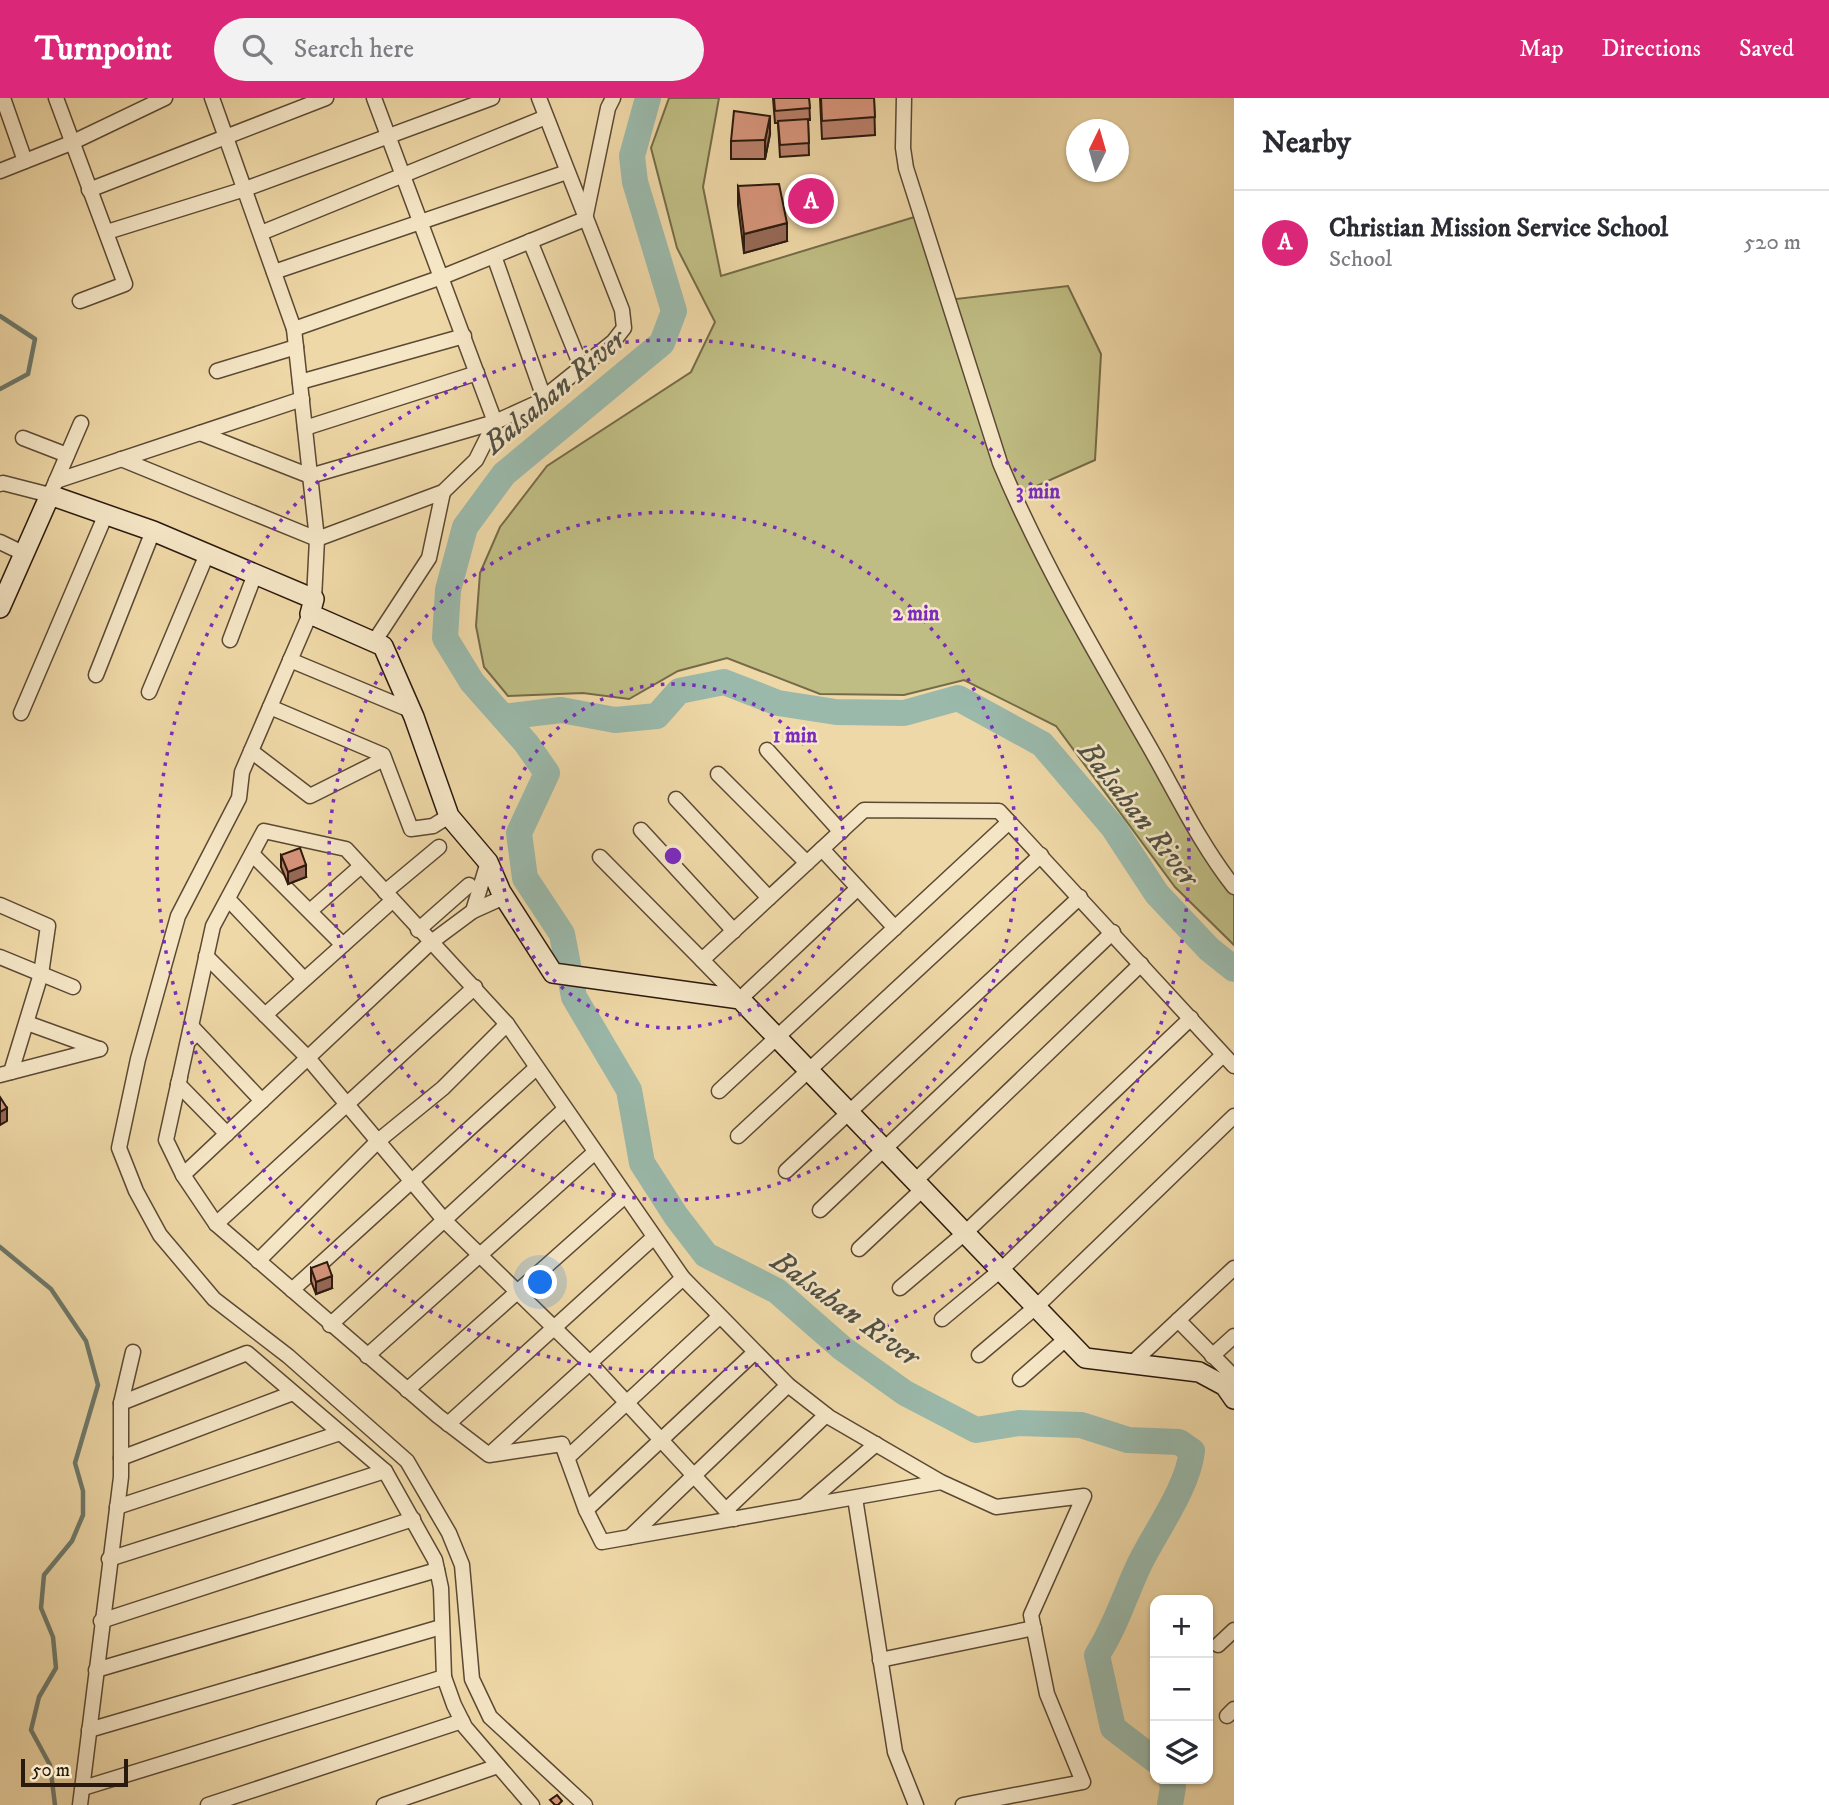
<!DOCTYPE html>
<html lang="en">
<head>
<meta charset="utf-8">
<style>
	:root { --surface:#fff; --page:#f2f2f3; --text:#2b2b33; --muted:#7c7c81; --line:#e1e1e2; --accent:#db2777 }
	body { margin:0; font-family:"IM FELL DW Pica",serif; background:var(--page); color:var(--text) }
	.controls { position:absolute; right:21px; bottom:21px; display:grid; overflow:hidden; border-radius:14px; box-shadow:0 2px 5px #0004 }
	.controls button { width:63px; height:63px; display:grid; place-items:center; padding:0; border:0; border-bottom:2px solid var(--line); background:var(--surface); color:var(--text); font:35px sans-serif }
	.compass { position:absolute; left:1066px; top:21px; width:63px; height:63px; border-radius:50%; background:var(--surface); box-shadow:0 2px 5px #0004; rotate:5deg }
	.scale { position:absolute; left:21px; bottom:18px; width:107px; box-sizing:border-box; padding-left:7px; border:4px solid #2a190d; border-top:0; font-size:19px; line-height:24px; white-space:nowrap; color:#2a190d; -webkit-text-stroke:5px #f5e6c6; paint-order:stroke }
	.you { position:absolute; left:541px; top:1185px; width:24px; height:24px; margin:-18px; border:5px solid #fff; border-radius:50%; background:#1a73e8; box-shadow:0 0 0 10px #1a73e833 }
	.badge { display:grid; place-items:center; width:46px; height:46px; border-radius:50%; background:var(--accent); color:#fff; font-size:23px; font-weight:700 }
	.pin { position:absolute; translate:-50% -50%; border:4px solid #fff; box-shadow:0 2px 7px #0006 }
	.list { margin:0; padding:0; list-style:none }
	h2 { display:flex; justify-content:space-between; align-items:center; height:91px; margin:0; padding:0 28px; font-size:30px }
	h2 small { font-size:23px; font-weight:400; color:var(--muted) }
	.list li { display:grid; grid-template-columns:46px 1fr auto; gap:21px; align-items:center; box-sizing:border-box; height:105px; padding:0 28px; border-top:2px solid var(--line) }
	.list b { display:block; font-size:26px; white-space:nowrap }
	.list p { margin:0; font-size:23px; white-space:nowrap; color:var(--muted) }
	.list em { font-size:23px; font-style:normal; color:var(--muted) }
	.icon { flex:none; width:38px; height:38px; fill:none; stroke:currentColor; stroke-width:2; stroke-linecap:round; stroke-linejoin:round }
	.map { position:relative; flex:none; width:1234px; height:1707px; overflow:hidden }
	header { display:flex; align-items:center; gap:42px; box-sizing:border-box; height:98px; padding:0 35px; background:var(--accent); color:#fff }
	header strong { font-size:33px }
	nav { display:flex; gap:38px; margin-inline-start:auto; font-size:24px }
	.search { width:490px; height:63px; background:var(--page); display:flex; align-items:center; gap:18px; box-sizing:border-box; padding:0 24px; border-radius:38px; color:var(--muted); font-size:26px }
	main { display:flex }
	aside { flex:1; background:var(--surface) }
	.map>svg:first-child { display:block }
</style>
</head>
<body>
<header>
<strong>Turnpoint</strong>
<div class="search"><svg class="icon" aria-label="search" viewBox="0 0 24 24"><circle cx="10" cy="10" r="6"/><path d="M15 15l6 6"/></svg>Search here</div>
<nav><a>Map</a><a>Directions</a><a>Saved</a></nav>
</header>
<main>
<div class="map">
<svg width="1234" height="1707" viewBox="0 0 1234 1707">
	<rect width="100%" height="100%" fill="#efd8a7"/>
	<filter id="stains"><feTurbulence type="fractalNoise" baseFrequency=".00286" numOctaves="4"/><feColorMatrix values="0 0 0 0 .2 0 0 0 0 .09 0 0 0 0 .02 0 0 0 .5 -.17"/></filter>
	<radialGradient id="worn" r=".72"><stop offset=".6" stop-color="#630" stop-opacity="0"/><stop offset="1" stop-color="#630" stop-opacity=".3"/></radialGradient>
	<path fill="#bfbd83" stroke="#746b48" stroke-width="2" d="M669 0H719L703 89 721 178 921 117 948 202 1068 188 1101 256 1095 362 1014 398 1234 788V847L1175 789 1056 628 964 582 904 597 820 596 727 560 678 573 629 601 583 595 508 598 484 569 476 528 480 475 500 429 547 368 691 274 715 224 677 150 651 50Z"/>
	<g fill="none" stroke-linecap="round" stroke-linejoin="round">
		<g stroke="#6d796c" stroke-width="4.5">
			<path d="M0 218 35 241 28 276 0 291"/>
			<path d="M0 1149 51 1191 86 1243 98 1287 75 1365 83 1393V1417L72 1443 44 1477 41 1510 53 1539 56 1570 39 1599 31 1632 50 1667 55 1707"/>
		</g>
		<g stroke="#9ab9ab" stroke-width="26">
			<path d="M648 0 632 58 635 84 674 213 662 245 504 376 465 429 448 492 445 540 472 584 526 645 547 675 519 735 525 780 562 836 574 899 629 992 642 1065 676 1118 706 1157 777 1193 842 1250 905 1295 976 1332 1019 1325 1081 1327 1128 1342 1179 1344 1192 1353C1188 1389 1157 1431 1140 1465 1125 1496 1116 1528 1097 1557L1113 1630 1155 1662"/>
			<path d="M503 619 561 612 615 622 657 618 679 593 724 584 778 605 836 614 904 615 958 600 1042 646 1113 729 1157 796 1209 851 1234 871"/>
			<path d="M1170 1707 1173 1689 1171 1681"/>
		</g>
		<defs>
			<g id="street">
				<path d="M3 0 25 63"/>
				<path d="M56 0 125 186 80 203"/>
				<path d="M212 0 294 231 317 441 314 501"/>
				<path d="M904 0 903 50 906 70 1000 365C1041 463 1096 556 1149 648 1176 695 1200 746 1234 789"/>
				<path d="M0 73 71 45 165 0"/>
				<path d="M89 92 326 0"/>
				<path d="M107 134 245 91 492 0"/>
				<path d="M261 135 546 19"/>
				<path d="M530 143 581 268"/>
				<path d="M494 158 544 300"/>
				<path d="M274 174 567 74"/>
				<path d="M294 231 442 179 585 121 608 10 613 0"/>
				<path d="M217 273 296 249"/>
				<path d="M300 284 464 238"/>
				<path d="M305 330 477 275"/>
				<path d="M200 335 310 378 495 324 374 0"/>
				<path d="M23 340 67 357"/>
				<path d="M121 361 317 441 443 394 476 362 495 324 537 305 613 244 624 230 622 212 539 0"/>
				<path d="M56 383 302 301"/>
				<path d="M0 386 3 385 50 397 81 325"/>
				<path d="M0 444 25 456"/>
				<path d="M310 516 242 674 239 700 178 818 138 961 119 1050 136 1093 160 1137 214 1201 288 1258 407 1363 449 1435 462 1467 472 1581 490 1619 585 1707"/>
				<path d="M230 542 255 476"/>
				<path d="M374 544 429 460 443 394"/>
				<path d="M290 562 410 612"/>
				<path d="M96 577 153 433"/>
				<path d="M149 594 207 456"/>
				<path d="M270 609 383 657 411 731 433 728 449 718"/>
				<path d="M21 615 106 416"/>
				<path d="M767 652 841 734"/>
				<path d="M251 653 310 698 384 661"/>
				<path d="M718 676 807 765"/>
				<path d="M676 701 769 800"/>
				<path d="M641 732 734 833"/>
				<path d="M822 751 895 830"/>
				<path d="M252 756 343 847"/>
				<path d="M600 759 702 862"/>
				<path d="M858 790 740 901 702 862 864 712 999 713 1234 968"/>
				<path d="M385 794 439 749"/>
				<path d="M228 801 303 880"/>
				<path d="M0 807 48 828 41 876 11 974"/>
				<path d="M310 813 361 768"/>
				<path d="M473 813 488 764"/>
				<path d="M418 832 469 787"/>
				<path d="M206 858 308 960 445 1123 590 1265 734 1421"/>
				<path d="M0 859 73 889"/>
				<path d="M265 917 392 803"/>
				<path d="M27 925 99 951"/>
				<path d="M191 941 194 931 262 1003"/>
				<path d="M0 977 100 951"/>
				<path d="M180 980 178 986 227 1036"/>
				<path d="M719 993 1009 724"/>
				<path d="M738 1038 1041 757"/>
				<path d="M786 1073 1080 799"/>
				<path d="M183 1077 430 845 473 813 504 799"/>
				<path d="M916 1082 1141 866"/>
				<path d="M820 1112 1113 834"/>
				<path d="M216 1126 475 889"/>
				<path d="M859 1151 924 1090"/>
				<path d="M258 1163 378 1043 443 990 507 926"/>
				<path d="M900 1190 966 1134 1191 920"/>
				<path d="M292 1192 536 970"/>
				<path d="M942 1221 1002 1171 1223 957"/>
				<path d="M1178 1222 1234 1279"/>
				<path d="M330 1227 565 1011"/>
				<path d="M979 1257 1037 1208 1234 1018"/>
				<path d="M367 1258 595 1054"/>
				<path d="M1212 1258 1234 1238"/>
				<path d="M1130 1267 1234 1170"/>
				<path d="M1020 1281 1067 1240"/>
				<path d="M407 1292 625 1098"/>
				<path d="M121 1305 247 1255 385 1373 435 1462 441 1490 444 1579 454 1607 465 1629 532 1707"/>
				<path d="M448 1326 654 1139"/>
				<path d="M490 1356 683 1180"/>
				<path d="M121 1360 293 1295"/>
				<path d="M567 1360 719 1219"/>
				<path d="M941 1384 602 1444 586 1412 562 1346 489 1357 438 1318 216 1126 183 1077 166 1042 213 828 264 733 346 751 507 926 683 1180 788 1287 829 1319 941 1384 996 1409 1084 1398 1031 1517 1047 1596 1083 1684 963 1707"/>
				<path d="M855 1400 895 1654 916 1707"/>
				<path d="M804 1408 876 1346"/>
				<path d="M117 1409 340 1335"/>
				<path d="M586 1412 754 1255"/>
				<path d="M726 1412 826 1317"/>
				<path d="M630 1439 788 1287"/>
				<path d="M109 1461 385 1373"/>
				<path d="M101 1523 413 1421"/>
				<path d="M1218 1547 1234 1532"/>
				<path d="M880 1562 1034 1530"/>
				<path d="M96 1572 437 1472"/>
				<path d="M1227 1618 1234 1611"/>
				<path d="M89 1632 441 1529"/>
				<path d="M83 1690 444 1579"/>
				<path d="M80 1707 121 1379V1305L133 1254"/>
				<path d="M208 1707 462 1623"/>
				<path d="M384 1707 498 1668"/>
			</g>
			<path id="secondary" d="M0 510 50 397 153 433 314 501 310 516 383 548 414 619 449 718 488 764 501 794 553 875 740 901 1085 1260 1199 1274 1225 1288 1234 1301"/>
		</defs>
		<use href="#street" stroke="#5b4934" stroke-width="17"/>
		<use href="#secondary" stroke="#2a190d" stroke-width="22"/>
		<use href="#street" stroke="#f5e6c6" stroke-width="14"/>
		<use href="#secondary" stroke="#f5e6c6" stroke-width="19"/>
	</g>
	<g fill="#b9806a" stroke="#2a190d" stroke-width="2">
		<path d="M773 0H809L810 22H808L809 57 780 59 778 25H775Z"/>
		<path d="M820 0H874L875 37 822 41Z"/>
		<path d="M770 36 765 61H731V43Z"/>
		<path d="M738 88 787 143 744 155 738 107Z"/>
		<path d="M281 757 306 779 288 786 281 769Z"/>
		<path d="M311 1170 332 1190 316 1196 311 1183Z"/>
	</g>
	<g fill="#966856" stroke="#2a190d" stroke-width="2">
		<path d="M770 18V36L765 61V42Z"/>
		<path d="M787 125V143L744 155V136Z"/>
		<path d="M306 767V779L288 786V774Z"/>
		<path d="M7 1010V1023L0 1027V1014Z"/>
		<path d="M332 1178V1190L316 1196V1184Z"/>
	</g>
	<g fill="#d7957b" stroke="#2a190d" stroke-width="2">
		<path d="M774 0H809L810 10 775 13Z"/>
		<path d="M821 0H874L875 19 822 23Z"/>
		<path d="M734 13 770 18 765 42 731 43Z"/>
		<path d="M808 21 809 45 780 47 778 23Z"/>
		<path d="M779 86 787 125 744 136 738 88Z"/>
		<path d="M300 750 306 767 288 774 281 757Z"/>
		<path d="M0 999 7 1010 0 1014Z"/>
		<path d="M327 1164 332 1178 316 1184 311 1170Z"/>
		<path d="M557 1697 562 1703 558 1707H555L550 1702Z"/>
	</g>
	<g fill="none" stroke="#7b2cbf" stroke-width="3.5" stroke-dasharray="3.5 7">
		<circle cx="673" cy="758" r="172"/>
		<circle cx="673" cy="758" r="344"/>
		<circle cx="673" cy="758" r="516"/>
	</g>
	<g text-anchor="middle" stroke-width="5" stroke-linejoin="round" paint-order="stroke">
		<g font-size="30" font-style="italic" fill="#515144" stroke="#f5e6c6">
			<text transform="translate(554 293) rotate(-40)" y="10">Balsahan River</text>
			<text transform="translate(1139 715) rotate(52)" y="10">Balsahan River</text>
			<text transform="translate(846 1210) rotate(36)" y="10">Balsahan River</text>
		</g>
	</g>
	<circle cx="673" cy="758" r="10" fill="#7b2cbf" stroke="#f5e6c6" stroke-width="3.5"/>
	<g font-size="21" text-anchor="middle" font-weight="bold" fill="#7b2cbf" stroke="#f5e6c6" stroke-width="5" stroke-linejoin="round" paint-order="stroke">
		<text x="1038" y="400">3 min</text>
		<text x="916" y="522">2 min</text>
		<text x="795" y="644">1 min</text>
	</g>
	<rect width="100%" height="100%" filter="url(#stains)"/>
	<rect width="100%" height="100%" fill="url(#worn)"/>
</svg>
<div class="controls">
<button>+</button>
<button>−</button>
<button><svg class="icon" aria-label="layers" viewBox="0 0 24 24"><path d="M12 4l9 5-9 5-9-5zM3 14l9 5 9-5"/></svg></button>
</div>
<svg class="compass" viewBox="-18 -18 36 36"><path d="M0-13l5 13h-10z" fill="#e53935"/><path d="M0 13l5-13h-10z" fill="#7c7c81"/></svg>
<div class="scale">50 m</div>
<div class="you"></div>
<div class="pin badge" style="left:811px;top:103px">A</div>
</div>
<aside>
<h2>Nearby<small></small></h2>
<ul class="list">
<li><span class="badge">A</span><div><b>Christian Mission Service School</b><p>School</p></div><em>520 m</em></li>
</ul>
</aside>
</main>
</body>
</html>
